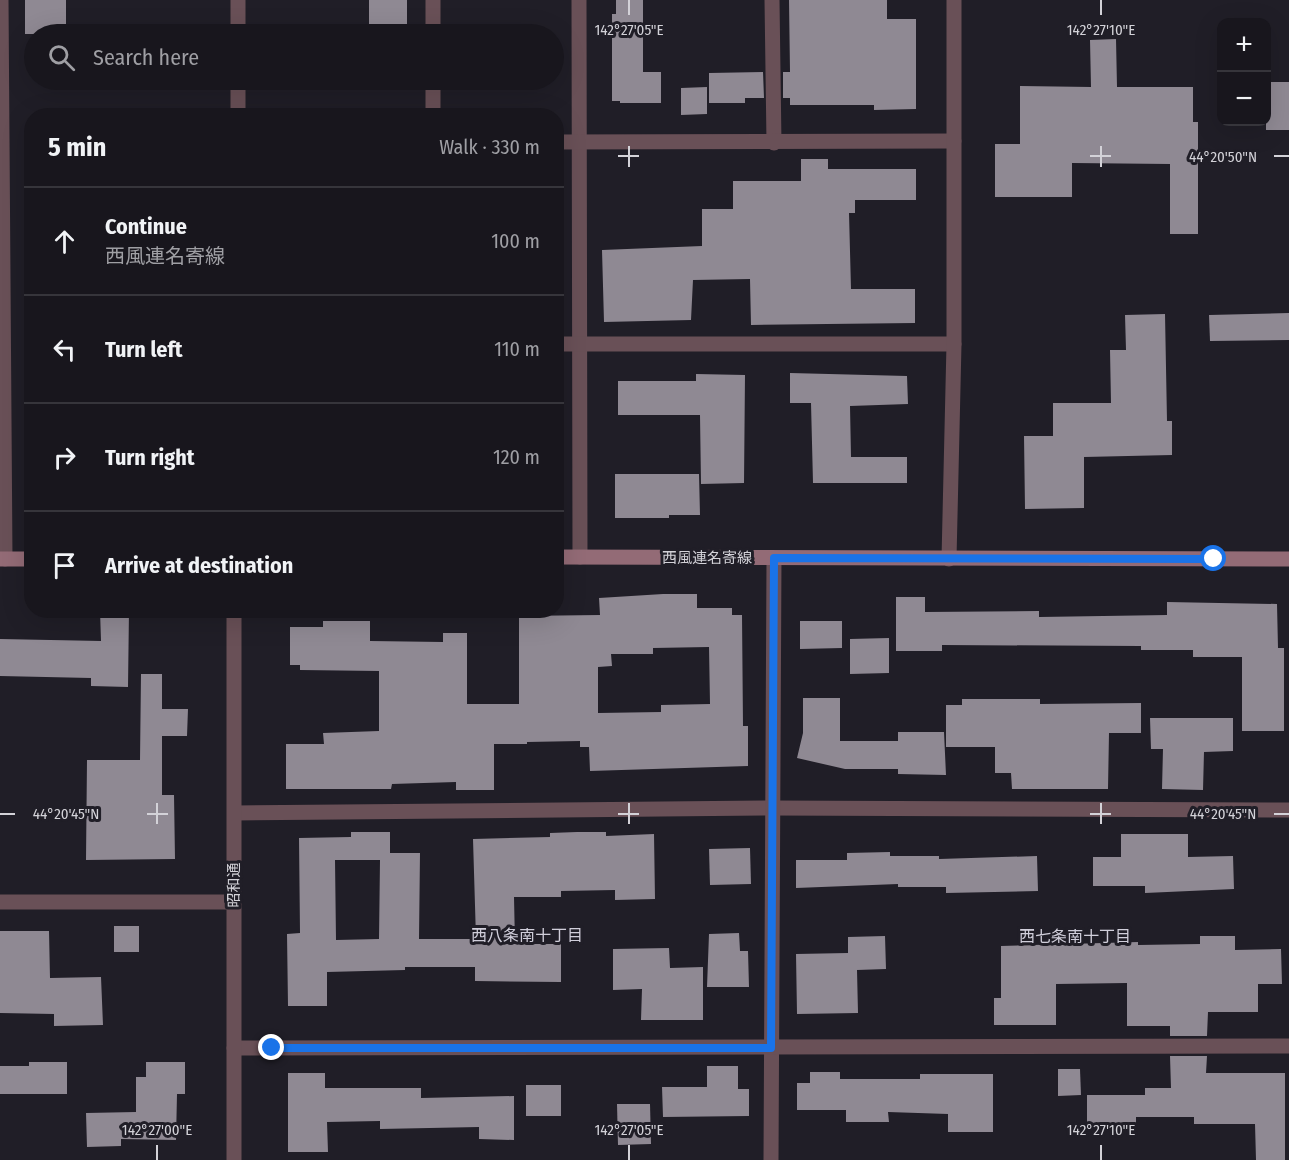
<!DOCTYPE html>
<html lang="en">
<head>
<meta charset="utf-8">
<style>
	:root { --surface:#18161d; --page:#211f26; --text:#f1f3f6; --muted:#9f9fa4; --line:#36353b }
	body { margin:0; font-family:"Fira Sans Condensed","Noto Sans JP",sans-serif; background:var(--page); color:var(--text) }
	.controls { position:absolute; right:18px; top:18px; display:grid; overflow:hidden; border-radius:12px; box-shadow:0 6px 24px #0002 }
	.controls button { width:54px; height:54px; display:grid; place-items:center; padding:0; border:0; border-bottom:2px solid var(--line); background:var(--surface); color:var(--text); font:30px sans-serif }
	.stop { position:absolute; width:18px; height:18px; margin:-14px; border:4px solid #1a73e8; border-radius:50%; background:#fff }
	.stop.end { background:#1a73e8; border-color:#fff; box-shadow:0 2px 6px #0008 }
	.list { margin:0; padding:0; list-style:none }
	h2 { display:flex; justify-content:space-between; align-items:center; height:78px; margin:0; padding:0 24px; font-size:26px }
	h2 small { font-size:20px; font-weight:400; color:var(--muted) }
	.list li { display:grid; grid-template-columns:39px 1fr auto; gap:18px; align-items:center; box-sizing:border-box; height:108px; padding:0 24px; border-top:2px solid var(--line) }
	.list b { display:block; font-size:22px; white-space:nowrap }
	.list p { margin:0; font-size:20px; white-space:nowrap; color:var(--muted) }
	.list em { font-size:20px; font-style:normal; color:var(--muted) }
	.icon { flex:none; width:33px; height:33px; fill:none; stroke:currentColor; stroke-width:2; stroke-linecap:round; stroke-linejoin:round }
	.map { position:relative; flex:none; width:1289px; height:1160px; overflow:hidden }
	.search { position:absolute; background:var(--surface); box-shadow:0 6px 24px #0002; left:24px; top:24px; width:540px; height:66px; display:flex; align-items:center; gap:15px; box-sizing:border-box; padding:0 21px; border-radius:33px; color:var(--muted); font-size:22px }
	.panel { position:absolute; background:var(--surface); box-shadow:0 6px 24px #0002; left:24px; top:108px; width:540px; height:510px; border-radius:24px }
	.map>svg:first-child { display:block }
</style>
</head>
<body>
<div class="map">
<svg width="1289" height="1160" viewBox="0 0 1289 1160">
	<rect width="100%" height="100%" fill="#201e27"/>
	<g fill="#8f8993" fill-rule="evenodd">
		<rect x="25" y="0" width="41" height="34"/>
		<rect x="369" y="0" width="38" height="27"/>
		<path d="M616 0H643V72H661V103H620V101H612V14H616Z"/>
		<path d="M789 0H887V19H916V109L874 110V105H790V98H783V72H790Z"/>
		<path d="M1116 39 1117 87H1193V122H1198V234H1170V164L1072 163V197H995V144H1020V86L1091 87 1090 40Z"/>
		<path d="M763 72 764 98H745V103H709V73Z"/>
		<rect x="1266" y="82" width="23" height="48"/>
		<path d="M707 87V114L681 115V88Z"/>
		<path d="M801 159H828V169H916V200H855V213H849L851 289H915V323L751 325 750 279 693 280 691 320 604 322 602 250 702 246V209H733V181H801Z"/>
		<path d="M1289 313V340L1210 341 1209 315Z"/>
		<path d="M1165 314 1167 421H1172V455L1084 457V508L1025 509 1024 436H1053V403H1111L1110 350H1126L1125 315Z"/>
		<path d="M790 373 907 376 908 404 850 406 851 457H907V483H813L811 403H790Z"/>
		<path d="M696 374 745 375 744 483 701 484 700 415H618V381H696Z"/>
		<path d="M615 474H699L700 515H669V518H615Z"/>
		<path d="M663 594H697V608H732V615H742L743 726H748V766L590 771 589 747H580V741L527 742V744H494V790H456V782L392 784 391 789H286V744H324L323 733 379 731V671L300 670V665H290V627H323V621H370V641L443 642V633H467V704H519V616L600 615 599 598ZM709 647 710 704 661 705V712L598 713V667L612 666 611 654H653V648Z"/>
		<path d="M896 597H925V612L1039 611V617L1167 615V602L1277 604 1278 648H1284V731H1242V657H1193V650H1141V646L942 645V651H896Z"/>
		<path d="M100 610H129L128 687 91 686V678L0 676V639L101 641Z"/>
		<path d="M800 621H842V648L800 649Z"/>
		<path d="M889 638V673L850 674V639Z"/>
		<path d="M141 674H162V709H188L187 736H162V795H174L175 859 86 860 87 760H140Z"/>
		<path d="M803 698H840V741H898V732H944L946 775 898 774V769H845L797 758 803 733Z"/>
		<path d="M962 699H1040V704L1141 703V733H1109L1108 789H1012L1011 773H995V747H946V705H962Z"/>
		<path d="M1150 718H1233V751L1204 752 1203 790 1162 789 1163 749H1151Z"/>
		<path d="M351 832H390V853H420L419 939H476L473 839 550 837V833L577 832H606V836L654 834 655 899 615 900V890L561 891V897H514L515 944H561V982L475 981V967H405V970L327 972V1006H288L287 934 300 933 299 838 351 837ZM335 860H380L379 939 336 940Z"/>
		<path d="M1121 834H1188V857L1233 856 1234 889 1145 893V886H1093V857H1121Z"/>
		<path d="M750 848 751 884 710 885 709 849Z"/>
		<path d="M890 852V856H939V859L1037 856 1038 891 946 893V887H898V884L796 888V860H847V853Z"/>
		<rect x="114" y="926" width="25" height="26"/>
		<path d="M0 931H49L50 978 101 977 103 1025 54 1026V1014L0 1013Z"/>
		<path d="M739 933 740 951H748L749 987H707L709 934Z"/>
		<path d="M885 936 886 969 857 970 858 1013 797 1014 796 954 848 953V937Z"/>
		<path d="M1200 936H1235V950L1281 949 1282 984H1258V1012H1208L1207 1036H1170V1026H1127V983L1056 984V1025H994V998H1001V946L1138 942V945L1200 944Z"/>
		<path d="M669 948 670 968 703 967V1020H641L642 989 613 990V949Z"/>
		<path d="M1170 1056H1207L1206 1073H1285V1160H1256L1255 1124H1194V1117H1136V1123L1087 1124V1095H1145V1088H1171Z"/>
		<path d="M29 1062H67V1094H0V1066H29Z"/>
		<path d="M146 1062H185V1094H177L176 1140 121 1139V1146L87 1147 86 1113 136 1112V1077H146Z"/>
		<path d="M707 1066H738V1089H749V1116L663 1117 662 1087H707Z"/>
		<path d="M1058 1069H1080L1081 1095 1058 1096Z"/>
		<path d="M810 1072H840V1079H920V1074H993V1132H948V1114L888 1112 889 1122H846V1110H797V1083H810Z"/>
		<path d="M288 1073H325V1088H421V1098L514 1096V1140L479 1139V1127L380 1129V1121L327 1122 328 1152H288Z"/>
		<rect x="526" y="1085" width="35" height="31"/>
		<path d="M617 1104H650L651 1144 618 1145Z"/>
	</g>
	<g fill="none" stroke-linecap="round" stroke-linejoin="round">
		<g stroke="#695057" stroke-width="15">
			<path d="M1 0 5 559"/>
			<path d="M433 0V34"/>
			<path d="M579 0 580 557"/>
			<path d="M772 0 774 143"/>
			<path d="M433 80V116"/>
			<path d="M556 142 954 141"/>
			<path d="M556 344H954"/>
			<path d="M235 813 772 808 1289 810"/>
			<path d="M0 902H234"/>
			<path d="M771 1160 774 558"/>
		</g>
		<g stroke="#695057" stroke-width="15">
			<path d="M238 0V34"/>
			<path d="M238 80V116"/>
			<path d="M949 559 954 344V0"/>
			<path d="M234 1048 1289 1046"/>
			<path d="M234 1160V610"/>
		</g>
		<g stroke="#936b76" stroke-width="15">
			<path d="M556 557 1289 559"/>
			<path d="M0 559H32"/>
		</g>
	</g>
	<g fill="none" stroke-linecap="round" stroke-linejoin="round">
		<path stroke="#1a73e8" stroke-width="8" d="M272 1048H771L774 558 1214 559"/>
	</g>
	<path fill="none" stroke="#d3d2d8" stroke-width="2" d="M629 0V15M1101 0V15M629 146V167M1101 146V167M618 156H639M1090 156H1111M1274 156H1289M157 803V824M629 803V824M1101 803V824M0 814H15M147 814H168M618 814H639M1090 814H1111M1274 814H1289M157 1145V1160M629 1145V1160M1101 1145V1160"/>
	<g text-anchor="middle" stroke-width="6" stroke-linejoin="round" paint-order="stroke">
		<g font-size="15" fill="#d3d2d8" stroke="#201e27">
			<text x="707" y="563">西風連名寄線</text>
			<text transform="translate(234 885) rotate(-90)" y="5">昭和通</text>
		</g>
		<g font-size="16" fill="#d0ceda" stroke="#201e27">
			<text x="527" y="941">西八条南十丁目</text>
			<text x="1075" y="942">西七条南十丁目</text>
		</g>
	</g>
	<g font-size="15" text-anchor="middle" fill="#d3d2d8" stroke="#201e27" stroke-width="6" stroke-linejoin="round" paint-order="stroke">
		<text x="629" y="35">142°27'05"E</text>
		<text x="1101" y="35">142°27'10"E</text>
		<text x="1223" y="162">44°20'50"N</text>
		<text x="66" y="819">44°20'45"N</text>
		<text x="1223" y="819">44°20'45"N</text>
		<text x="157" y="1135">142°27'00"E</text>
		<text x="629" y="1135">142°27'05"E</text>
		<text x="1101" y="1135">142°27'10"E</text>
	</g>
</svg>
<div class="controls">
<button>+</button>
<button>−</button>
</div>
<div class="stop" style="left:1214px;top:559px"></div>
<div class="stop end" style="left:272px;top:1048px"></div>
<div class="search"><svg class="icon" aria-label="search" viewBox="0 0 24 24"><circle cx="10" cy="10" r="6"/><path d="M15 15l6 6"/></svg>Search here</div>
<section class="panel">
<h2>5 min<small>Walk · 330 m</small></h2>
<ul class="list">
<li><svg class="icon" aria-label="ahead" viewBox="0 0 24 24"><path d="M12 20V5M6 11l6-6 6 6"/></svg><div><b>Continue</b><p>西風連名寄線</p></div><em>100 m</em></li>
<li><svg class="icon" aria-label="left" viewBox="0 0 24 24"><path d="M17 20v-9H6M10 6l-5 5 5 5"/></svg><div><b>Turn left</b></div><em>110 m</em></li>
<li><svg class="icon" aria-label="right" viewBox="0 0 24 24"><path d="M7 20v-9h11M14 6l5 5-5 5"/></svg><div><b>Turn right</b></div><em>120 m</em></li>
<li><svg class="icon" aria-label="arrive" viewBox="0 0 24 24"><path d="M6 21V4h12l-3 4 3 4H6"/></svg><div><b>Arrive at destination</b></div></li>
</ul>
</section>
</div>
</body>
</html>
